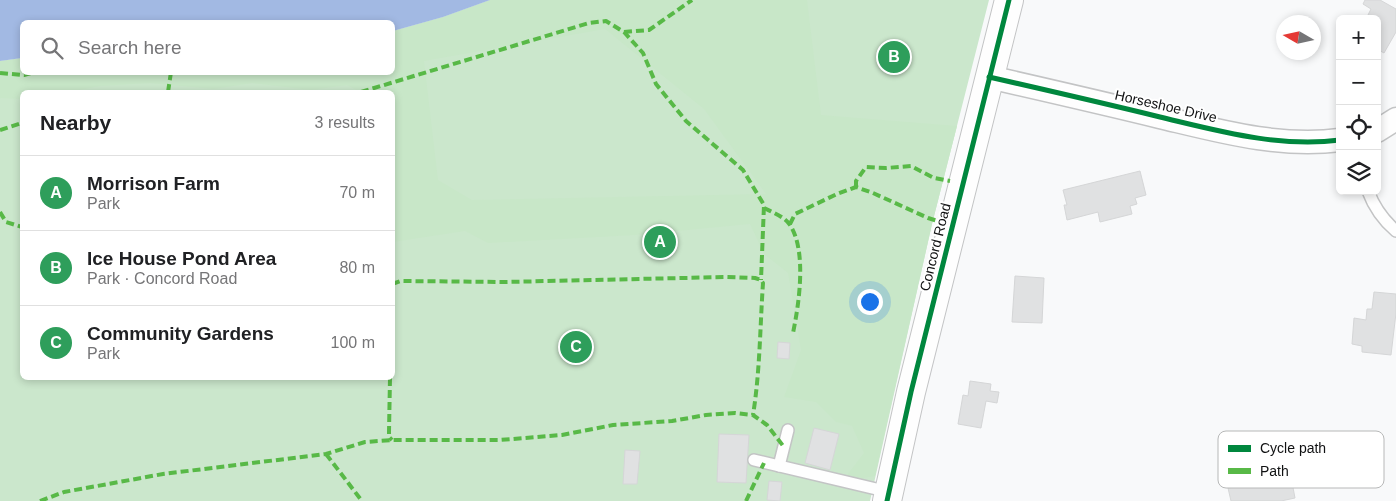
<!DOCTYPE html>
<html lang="en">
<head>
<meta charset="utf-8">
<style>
	:root { --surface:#fff; --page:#f2f2f2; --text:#202124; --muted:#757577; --line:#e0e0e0; --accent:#2563eb }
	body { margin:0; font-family:Helvetica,sans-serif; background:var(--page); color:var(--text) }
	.controls { position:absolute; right:15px; top:15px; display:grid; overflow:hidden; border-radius:8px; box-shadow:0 2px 8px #0003 }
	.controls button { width:45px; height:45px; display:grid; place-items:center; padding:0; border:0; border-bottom:1px solid var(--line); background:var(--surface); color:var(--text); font:25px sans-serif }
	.compass { position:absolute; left:1276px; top:15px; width:45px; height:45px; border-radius:50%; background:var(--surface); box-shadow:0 2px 8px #0003; rotate:279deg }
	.you { position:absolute; left:869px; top:301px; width:18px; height:18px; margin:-12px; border:4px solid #fff; border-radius:50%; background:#1a73e8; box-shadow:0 0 0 8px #1a73e833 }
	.badge { display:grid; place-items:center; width:32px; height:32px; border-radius:50%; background:var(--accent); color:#fff; font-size:16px; font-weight:700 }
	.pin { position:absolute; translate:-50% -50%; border:2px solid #fff; box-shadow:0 1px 5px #0006 }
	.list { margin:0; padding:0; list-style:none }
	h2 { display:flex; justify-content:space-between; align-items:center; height:65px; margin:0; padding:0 20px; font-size:21px }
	h2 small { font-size:16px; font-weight:400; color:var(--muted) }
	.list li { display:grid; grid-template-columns:32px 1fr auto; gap:15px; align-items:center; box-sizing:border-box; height:75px; padding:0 20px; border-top:1px solid var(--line) }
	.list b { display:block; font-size:19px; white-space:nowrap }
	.list p { margin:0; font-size:16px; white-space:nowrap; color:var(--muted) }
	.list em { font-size:16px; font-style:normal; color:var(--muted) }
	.icon { flex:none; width:28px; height:28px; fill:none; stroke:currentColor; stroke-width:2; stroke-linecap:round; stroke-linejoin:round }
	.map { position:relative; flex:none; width:1396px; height:501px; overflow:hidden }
	.search { position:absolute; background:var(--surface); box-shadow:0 2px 8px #0003; left:20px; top:20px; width:375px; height:55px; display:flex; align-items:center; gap:12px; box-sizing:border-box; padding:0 18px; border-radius:8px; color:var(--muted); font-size:19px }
	.panel { position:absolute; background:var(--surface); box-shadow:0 2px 8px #0003; left:20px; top:90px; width:375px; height:290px; border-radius:8px }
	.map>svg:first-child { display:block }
</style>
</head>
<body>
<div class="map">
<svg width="1396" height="501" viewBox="0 0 1396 501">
	<rect width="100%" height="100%" fill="#f8f9fa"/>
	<path fill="#cbe7cc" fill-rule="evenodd" d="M490 0H989L932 224 870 501H0V61L22 58V72H392L393 31 443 17ZM22 92H392V378H22Z"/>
	<path fill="#c8e7c8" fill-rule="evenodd" d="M490 0H807L821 115 957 126 932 224 875 476 845 481 844 479 864 453 852 426 836 422 816 402 784 397 801 350 788 273 764 254 750 224 635 235 488 243 465 231 393 242 392 92H360L347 85 311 90 252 83 214 89 150 83 100 86 69 92H22V99L0 98V61L22 58V72H392L393 31 443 17ZM605 29 704 109 766 194 472 200 438 180 424 61Z"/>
	<path fill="#a2b9e3" d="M0 0H490L443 17 393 31 392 22H22V58L0 61Z"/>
	<g fill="#e0e1e2" stroke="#d5d6d7">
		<path d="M1365 0H1380L1396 9V32L1384 53 1377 49V19H1366L1371 9 1363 4Z"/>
		<path d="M1140 171 1146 195 1135 198 1137 204 1130 206 1132 214 1100 222 1098 212 1067 220 1064 205H1067L1063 190Z"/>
		<path d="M1015 276 1044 278 1042 323 1012 322Z"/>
		<path d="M1374 292 1396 294V313L1391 355 1362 352V346L1352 344 1354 318 1366 320 1367 309H1372Z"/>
		<path d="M778 342 790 343 789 359 777 358Z"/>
		<path d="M970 381 991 384 990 391 999 392 997 403 986 401 981 428 958 424 963 395 968 396Z"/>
		<path d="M814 428 839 434 830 470 805 463Z"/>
		<path d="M719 434 749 435 746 483 717 482Z"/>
		<path d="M625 450 640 451 637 484H623Z"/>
		<path d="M1271 470 1273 480 1291 477 1295 498 1281 501H1231L1228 488 1259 483 1257 473Z"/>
		<path d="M769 481 782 482 780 501 767 500Z"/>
	</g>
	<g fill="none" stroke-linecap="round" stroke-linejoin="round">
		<defs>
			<g id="lane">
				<path d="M1368 191C1374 207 1383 220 1396 231"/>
				<path d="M754 460 889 492"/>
				<path d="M779 466 788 430"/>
			</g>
			<g id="street">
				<path d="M989 77C1046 90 1103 103 1160 117 1219 131 1279 148 1340 140"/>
				<path d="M1377 131 1396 119"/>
			</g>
			<path id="secondary" d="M887 501 911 392 1009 0"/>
		</defs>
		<use href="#lane" stroke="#c3c4c5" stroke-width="14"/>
		<use href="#street" stroke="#c3c4c5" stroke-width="25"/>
		<use href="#secondary" stroke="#c3c4c5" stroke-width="30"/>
		<use href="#lane" stroke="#fefefe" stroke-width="11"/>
		<use href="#street" stroke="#fefefe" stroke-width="22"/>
		<use href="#secondary" stroke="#fefefe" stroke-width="28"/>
		<g stroke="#58b947" stroke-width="4" stroke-dasharray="8 4" stroke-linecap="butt">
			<path d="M624 32 649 30 692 0"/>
			<path d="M0 73 24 75 34 72"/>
			<path d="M168 92 171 72"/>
			<path d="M361 92 589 23 606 21 624 32 643 53 656 84 686 121 743 170 764 205 761 280"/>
			<path d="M0 130 22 123"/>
			<path d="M856 187V181L866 167 886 168 911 166 934 178 950 181"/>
			<path d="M764 208C772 212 785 217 790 225 807 251 799 304 793 333"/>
			<path d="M0 212 6 222 22 227"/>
			<path d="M790 224 795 214 837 194 856 187 873 193 928 218 941 222"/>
			<path d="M392 284 401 281 504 282 727 277 755 278 761 280 763 283C760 327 760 372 753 415"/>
			<path d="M390 378 389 432V437L392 440"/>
			<path d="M326 454 362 501"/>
			<path d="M40 501 64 492 163 474 326 454 365 442 392 440H500L562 435 613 425 672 421 706 415 735 413 753 415 767 425 784 447"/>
			<path d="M746 501 764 463"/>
		</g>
		<defs>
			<g id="cycleway">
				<path d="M989 77C1046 90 1103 103 1160 117 1219 131 1279 148 1340 140"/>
				<path d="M887 501 911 392 1009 0"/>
			</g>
		</defs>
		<use href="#cycleway" stroke="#fff" stroke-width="8"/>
		<use href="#cycleway" stroke="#00873e" stroke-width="5"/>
	</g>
	<g text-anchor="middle" stroke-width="4" stroke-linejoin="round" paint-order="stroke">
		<g font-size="14" fill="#101112" stroke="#fff">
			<text transform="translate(1166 106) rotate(13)" y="5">Horseshoe Drive</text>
			<text transform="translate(935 247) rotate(-76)" y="5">Concord Road</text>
		</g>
	</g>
	<rect x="1218" y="431" width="166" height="57" rx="8" fill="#fff" stroke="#b7b8b8" stroke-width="1"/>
	<rect x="1228" y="445" width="23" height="7" fill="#00873e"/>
	<rect x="1228" y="468" width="23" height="6" fill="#58b947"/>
	<g font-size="14" fill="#101112">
		<text x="1260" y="453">Cycle path</text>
		<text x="1260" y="476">Path</text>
	</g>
</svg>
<div class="controls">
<button>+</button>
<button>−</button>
<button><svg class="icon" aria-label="locate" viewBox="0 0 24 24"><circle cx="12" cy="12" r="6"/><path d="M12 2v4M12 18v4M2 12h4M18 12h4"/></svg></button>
<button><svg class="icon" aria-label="layers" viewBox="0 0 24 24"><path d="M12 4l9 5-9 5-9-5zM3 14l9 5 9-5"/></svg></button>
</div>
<svg class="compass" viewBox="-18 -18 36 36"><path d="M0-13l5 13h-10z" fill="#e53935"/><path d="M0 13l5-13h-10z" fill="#757577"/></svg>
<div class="you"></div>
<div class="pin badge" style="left:660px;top:242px;background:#2e9e5b">A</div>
<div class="pin badge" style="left:894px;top:57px;background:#2e9e5b">B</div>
<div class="pin badge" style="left:576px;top:347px;background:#2e9e5b">C</div>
<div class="search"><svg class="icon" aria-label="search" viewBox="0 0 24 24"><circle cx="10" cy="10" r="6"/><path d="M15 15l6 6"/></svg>Search here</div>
<section class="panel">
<h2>Nearby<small>3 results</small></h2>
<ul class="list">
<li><span class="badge" style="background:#2e9e5b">A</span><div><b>Morrison Farm</b><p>Park</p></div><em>70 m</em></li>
<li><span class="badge" style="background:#2e9e5b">B</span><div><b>Ice House Pond Area</b><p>Park · Concord Road</p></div><em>80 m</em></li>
<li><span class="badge" style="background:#2e9e5b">C</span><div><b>Community Gardens</b><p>Park</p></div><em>100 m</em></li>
</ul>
</section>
</div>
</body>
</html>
